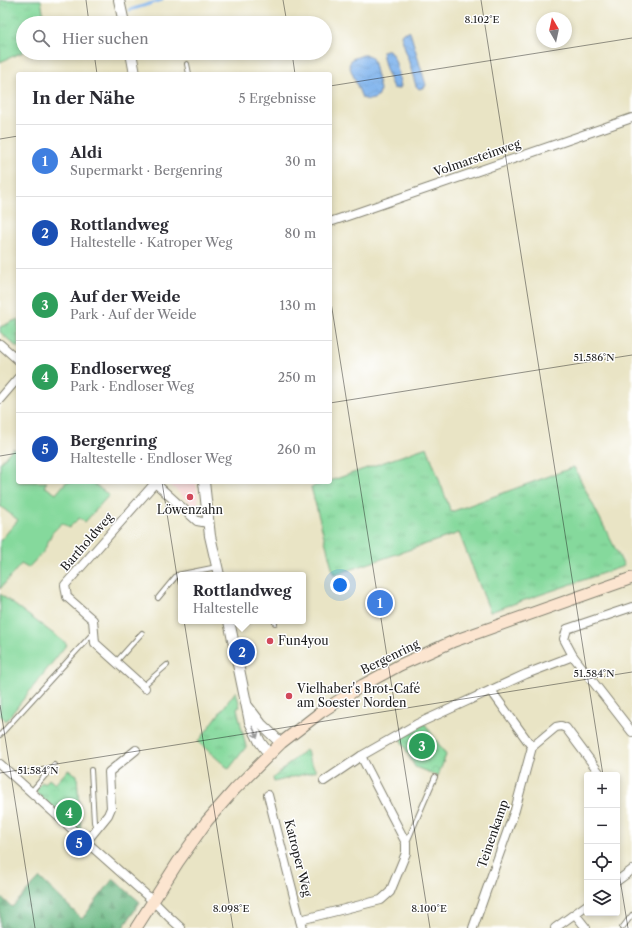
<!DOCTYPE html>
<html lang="de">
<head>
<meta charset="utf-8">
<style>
	:root { --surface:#fff; --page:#f7f7f7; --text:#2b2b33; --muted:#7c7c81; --line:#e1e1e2; --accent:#d1495b }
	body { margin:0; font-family:"Libre Caslon Text",serif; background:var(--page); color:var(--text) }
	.controls { position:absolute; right:12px; bottom:12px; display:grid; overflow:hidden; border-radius:4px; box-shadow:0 2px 6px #0003 }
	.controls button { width:36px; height:36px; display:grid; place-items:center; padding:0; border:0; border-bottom:1px solid var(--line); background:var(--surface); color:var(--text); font:20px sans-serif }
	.compass { position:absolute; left:536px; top:12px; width:36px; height:36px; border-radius:50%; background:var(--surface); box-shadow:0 2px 6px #0003; rotate:351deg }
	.you { position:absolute; left:340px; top:585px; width:14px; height:14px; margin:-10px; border:3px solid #fff; border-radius:50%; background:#1a73e8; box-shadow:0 0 0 6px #1a73e833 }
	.badge { display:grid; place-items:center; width:26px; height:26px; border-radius:50%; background:var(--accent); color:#fff; font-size:13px; font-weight:700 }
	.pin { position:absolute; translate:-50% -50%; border:2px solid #fff; box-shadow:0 1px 4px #0006 }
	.popup { position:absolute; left:178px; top:572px; width:128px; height:52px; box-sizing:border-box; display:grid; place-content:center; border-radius:4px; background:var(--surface); filter:drop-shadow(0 1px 3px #0005); font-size:13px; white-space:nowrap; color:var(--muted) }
	.popup b { font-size:15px; color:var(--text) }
	.popup::after { content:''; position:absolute; left:50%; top:100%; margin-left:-8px; border:8px solid transparent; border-top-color:var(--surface) }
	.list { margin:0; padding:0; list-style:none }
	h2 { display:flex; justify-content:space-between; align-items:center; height:52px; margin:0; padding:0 16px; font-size:17px }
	h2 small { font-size:13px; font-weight:400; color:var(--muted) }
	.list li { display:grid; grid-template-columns:26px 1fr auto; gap:12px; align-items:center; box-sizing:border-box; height:72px; padding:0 16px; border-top:1px solid var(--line) }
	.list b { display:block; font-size:15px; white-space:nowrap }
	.list p { margin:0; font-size:13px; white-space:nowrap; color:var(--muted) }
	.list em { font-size:13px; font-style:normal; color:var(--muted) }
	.icon { flex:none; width:22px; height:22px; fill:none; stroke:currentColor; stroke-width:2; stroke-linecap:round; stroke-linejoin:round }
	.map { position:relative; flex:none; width:632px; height:928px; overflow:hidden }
	.search { position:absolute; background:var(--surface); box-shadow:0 2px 6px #0003; left:16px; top:16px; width:316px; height:44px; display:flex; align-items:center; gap:10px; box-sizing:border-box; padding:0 14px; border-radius:22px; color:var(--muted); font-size:15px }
	.panel { position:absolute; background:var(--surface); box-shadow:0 2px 6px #0003; left:16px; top:72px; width:316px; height:412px; border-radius:4px }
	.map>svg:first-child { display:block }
</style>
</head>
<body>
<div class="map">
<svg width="632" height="928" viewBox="0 0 632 928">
	<defs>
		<pattern id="grass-tufts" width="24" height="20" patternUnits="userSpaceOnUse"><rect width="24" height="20" fill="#85d99c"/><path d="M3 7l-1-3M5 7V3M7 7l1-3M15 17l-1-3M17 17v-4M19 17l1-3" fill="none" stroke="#72ba86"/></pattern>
		<pattern id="forest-firs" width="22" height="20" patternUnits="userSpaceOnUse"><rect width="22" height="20" fill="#6cb984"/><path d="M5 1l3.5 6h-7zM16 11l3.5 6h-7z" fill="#5d9e71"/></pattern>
		<pattern id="park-crowns" width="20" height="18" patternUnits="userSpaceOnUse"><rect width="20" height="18" fill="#85d99c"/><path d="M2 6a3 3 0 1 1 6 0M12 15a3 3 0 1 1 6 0" fill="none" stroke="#72ba86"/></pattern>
		<pattern id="water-waves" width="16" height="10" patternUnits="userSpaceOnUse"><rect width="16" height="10" fill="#80b4ed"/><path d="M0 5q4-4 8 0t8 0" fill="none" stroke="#6e9acb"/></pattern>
	</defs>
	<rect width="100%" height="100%" fill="#fff"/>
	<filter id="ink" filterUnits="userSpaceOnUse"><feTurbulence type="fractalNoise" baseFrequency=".025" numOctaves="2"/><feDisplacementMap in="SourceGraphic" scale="8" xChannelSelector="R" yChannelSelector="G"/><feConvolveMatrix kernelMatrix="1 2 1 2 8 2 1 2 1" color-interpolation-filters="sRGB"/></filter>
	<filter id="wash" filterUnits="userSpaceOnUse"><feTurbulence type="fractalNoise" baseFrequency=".012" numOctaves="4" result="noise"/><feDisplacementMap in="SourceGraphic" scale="16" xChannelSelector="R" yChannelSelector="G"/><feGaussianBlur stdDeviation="0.9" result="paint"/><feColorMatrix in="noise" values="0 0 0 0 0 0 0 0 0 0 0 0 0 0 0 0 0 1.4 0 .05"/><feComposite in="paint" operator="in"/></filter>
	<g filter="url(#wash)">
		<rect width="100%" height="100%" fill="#e9e4c5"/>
		<path fill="#f7d0cf" d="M167 482H196L199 511Z"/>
		<g fill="url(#grass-tufts)" stroke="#507a5c">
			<path d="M0 0H41L45 23H23V52L0 62Z"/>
			<path d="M18 319V348L0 332V327Z"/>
			<path d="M427 447 451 512 574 467 624 566 490 612 459 533 334 575 311 487 326 482H330V481Z"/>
			<path d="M236 691 240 707 237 708 246 747 229 769 198 742Z"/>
			<path d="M305 750 307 751 309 759 316 771 274 782 273 778Z"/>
		</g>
		<path fill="url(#forest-firs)" stroke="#446a50" d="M40 878 82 919 113 879 140 902 123 928H0V896L12 907Z"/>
		<g fill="url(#park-crowns)" stroke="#507a5c">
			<path d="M425 724 446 755 438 776 415 767 400 738Z"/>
			<path d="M68 770 77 775 81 834 35 791 42 782 45 784 49 779 55 784Z"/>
		</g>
		<g fill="#85d99c" stroke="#507a5c">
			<path d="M13 448 18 452V482H47L44 486 56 494 66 482H91L109 495 85 522 79 518 69 528 62 523 52 533 44 551 28 568 21 564 0 589V541L18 520 0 506V463Z"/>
			<path d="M0 594 67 644 6 721 0 715Z"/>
		</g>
		<g fill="url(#water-waves)" stroke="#4e6884">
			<path d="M409 31 410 32 426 85 425 87 419 89 416 86 401 35 402 33Z"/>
			<path d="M385 50H389C397 59 398 74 401 86L400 88 397 89 393 88C388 77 384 64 382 52Z"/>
			<path d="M363 55C368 55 370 55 373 60L380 89 379 96C373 100 369 101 362 98L349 65 352 59Z"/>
		</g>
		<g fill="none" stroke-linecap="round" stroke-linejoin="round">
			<path stroke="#80b4ed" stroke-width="3" d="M130 10 162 0"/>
		</g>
	</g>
	<g filter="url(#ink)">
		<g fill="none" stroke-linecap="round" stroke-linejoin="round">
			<defs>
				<g id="service">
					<path d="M187 64 189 74"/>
					<path d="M158 598 177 575 217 567"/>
					<path d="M275 621V623"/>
					<path d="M116 662 142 633"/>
					<path d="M143 686 167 665"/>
					<path d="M0 735 94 632"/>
					<path d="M91 770 94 822 96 828"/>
					<path d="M31 792 54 765"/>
					<path d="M407 842 435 777"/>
					<path d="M622 928 632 915"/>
				</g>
				<g id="minor">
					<path d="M330 222 632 118"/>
					<path d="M0 344 18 360"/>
					<path d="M0 399 18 378"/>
					<path d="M154 482 197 521 208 523"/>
					<path d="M632 607 567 629 564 639 573 656 632 732"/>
					<path d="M145 688 95 643 93 620 67 597 65 585 155 483"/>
					<path d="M491 690 495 696 532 747"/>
					<path d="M0 764 82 838 153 901 169 917 181 928"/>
					<path d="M324 781 361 756 417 724 526 674 573 656"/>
					<path d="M268 795 302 928"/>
					<path d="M86 842 108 815 111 808 109 772 136 750"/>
					<path d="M617 881 632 870"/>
					<path d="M575 914 586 928"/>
					<path d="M300 920 381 900 390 892 406 853V843L361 756"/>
					<path d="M473 928 515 810 532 747 556 727 561 726 566 728 601 775"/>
					<path d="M555 928 587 905"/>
				</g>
				<g id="tertiary">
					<path d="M119 0 124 23"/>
					<path d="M131 53 135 74"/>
					<path d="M204 482 210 536 219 575"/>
					<path d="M229 621 250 722 260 742 269 754"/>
					<path d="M248 707 261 724 281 743"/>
				</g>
				<path id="secondary" d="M136 928 178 862 207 821 235 789 281 743 321 712 363 685 400 665 454 641 632 578"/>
			</defs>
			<use href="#service" stroke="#828070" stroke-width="6"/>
			<use href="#minor" stroke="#828070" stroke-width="10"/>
			<use href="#tertiary" stroke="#828070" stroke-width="12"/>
			<use href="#secondary" stroke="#828070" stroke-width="13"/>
			<use href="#service" stroke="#fff" stroke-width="4"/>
			<use href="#minor" stroke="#fff" stroke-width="8"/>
			<use href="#tertiary" stroke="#fff" stroke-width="10"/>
			<use href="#secondary" stroke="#fce5d0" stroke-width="11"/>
		</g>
		<defs><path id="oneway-shaft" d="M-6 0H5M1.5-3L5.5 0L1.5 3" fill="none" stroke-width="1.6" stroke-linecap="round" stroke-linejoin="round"/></defs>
		<use stroke="#999" href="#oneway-shaft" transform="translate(255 732) rotate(65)"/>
	</g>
	<path fill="none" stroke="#1c1c1c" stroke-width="1" stroke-opacity="0.45" d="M86 0 89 23M283 0 287 23M481 0 603 775M94 53 97 74M292 53 295 74M330 86 632 38M0 139 18 136M330 296 430 928M330 403 632 355M0 456 18 453M162 482 233 928M0 705 35 928M0 773 632 672M617 861 628 928"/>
	<g fill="#d1495b" stroke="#fff" stroke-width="1.5">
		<circle cx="190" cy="497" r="4"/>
		<circle cx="270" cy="641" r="4"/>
		<circle cx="289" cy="696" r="4"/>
	</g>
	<g text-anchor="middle" stroke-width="3" stroke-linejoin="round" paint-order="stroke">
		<g font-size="12" fill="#1c1c1c" stroke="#fff">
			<text transform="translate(477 158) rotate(-19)" y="4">Volmarsteinweg</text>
			<text transform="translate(87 542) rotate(-49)" y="4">Bartholdweg</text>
			<text transform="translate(390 657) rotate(-26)" y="4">Bergenring</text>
			<text transform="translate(493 834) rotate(-71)" y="4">Teinenkamp</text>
			<text transform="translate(298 858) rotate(76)" y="4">Katroper Weg</text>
		</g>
		<g font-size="12" fill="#1c1c1c" stroke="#fff" text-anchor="start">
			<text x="190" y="514" text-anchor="middle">Löwenzahn</text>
			<text x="278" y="645">Fun4you</text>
			<text x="297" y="693">Vielhaber's Brot-Café<tspan x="297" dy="14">am Soester Norden</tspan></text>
		</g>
	</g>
	<g font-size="10" text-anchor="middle" fill="#1c1c1c" stroke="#fff" stroke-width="3" stroke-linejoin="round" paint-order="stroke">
		<text x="482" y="23">8.102°E</text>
		<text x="594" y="361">51.586°N</text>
		<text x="594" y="677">51.584°N</text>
		<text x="38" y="774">51.584°N</text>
		<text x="231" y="912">8.098°E</text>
		<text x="429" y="912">8.100°E</text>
	</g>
</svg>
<div class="controls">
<button>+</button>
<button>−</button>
<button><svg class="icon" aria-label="locate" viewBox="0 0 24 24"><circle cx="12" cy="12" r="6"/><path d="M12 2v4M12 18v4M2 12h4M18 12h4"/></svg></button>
<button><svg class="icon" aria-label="layers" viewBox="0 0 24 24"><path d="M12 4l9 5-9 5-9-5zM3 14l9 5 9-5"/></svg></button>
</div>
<svg class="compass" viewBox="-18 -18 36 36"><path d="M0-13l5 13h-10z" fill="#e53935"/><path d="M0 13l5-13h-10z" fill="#7c7c81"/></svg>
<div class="you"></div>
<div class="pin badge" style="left:380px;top:603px;background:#3f7fe0">1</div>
<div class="pin badge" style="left:242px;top:652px;background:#1a4fb4">2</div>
<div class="popup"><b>Rottlandweg</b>Haltestelle</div>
<div class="pin badge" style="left:422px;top:746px;background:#2e9e5b">3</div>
<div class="pin badge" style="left:69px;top:813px;background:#2e9e5b">4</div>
<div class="pin badge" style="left:79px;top:843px;background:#1a4fb4">5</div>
<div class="search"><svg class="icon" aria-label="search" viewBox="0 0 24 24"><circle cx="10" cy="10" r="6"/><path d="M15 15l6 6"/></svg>Hier suchen</div>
<section class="panel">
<h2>In der Nähe<small>5 Ergebnisse</small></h2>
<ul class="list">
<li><span class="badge" style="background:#3f7fe0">1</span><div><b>Aldi</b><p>Supermarkt · Bergenring</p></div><em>30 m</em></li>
<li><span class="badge" style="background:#1a4fb4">2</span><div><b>Rottlandweg</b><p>Haltestelle · Katroper Weg</p></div><em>80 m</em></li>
<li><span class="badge" style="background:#2e9e5b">3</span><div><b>Auf der Weide</b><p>Park · Auf der Weide</p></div><em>130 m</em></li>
<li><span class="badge" style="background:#2e9e5b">4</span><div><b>Endloserweg</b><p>Park · Endloser Weg</p></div><em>250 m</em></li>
<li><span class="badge" style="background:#1a4fb4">5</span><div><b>Bergenring</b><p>Haltestelle · Endloser Weg</p></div><em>260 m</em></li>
</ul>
</section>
</div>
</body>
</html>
